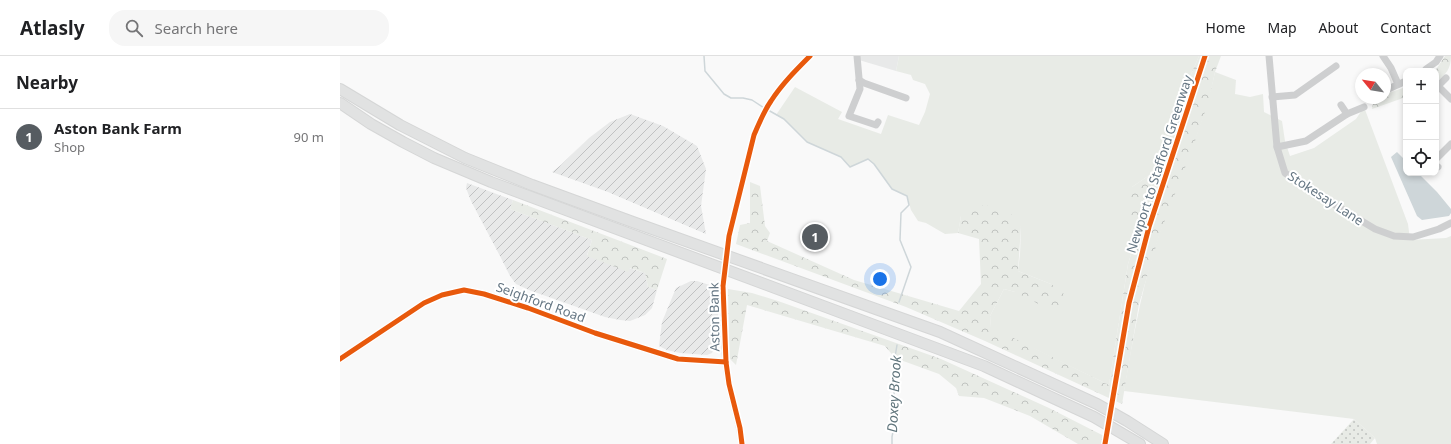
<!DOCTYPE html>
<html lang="en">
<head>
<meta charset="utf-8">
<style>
	:root { --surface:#fff; --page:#f6f6f6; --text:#202124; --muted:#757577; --line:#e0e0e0; --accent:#565c61 }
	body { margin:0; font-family:"Noto Sans",sans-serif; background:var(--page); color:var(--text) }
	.controls { position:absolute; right:12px; top:12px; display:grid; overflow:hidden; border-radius:8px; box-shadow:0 2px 6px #0003 }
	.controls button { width:36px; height:36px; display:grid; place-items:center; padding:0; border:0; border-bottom:1px solid var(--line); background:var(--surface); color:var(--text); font:20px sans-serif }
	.compass { position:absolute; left:1015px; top:12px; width:36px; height:36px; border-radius:50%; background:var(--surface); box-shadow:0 2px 6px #0003; rotate:300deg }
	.you { position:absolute; left:540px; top:223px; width:14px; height:14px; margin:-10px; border:3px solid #fff; border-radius:50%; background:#1a73e8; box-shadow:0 0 0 6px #1a73e833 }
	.badge { display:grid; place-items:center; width:26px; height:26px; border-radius:50%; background:var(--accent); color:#fff; font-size:13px; font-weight:700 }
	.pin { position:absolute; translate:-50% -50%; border:2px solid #fff; box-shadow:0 1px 4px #0006 }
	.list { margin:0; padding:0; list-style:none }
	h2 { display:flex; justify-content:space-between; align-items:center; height:52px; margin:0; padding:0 16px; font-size:17px }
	h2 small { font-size:13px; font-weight:400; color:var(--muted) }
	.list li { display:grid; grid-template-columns:26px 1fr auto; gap:12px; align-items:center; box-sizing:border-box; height:56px; padding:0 16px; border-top:1px solid var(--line) }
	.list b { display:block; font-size:15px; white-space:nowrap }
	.list p { margin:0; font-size:13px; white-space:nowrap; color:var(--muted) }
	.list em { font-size:13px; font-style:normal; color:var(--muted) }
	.icon { flex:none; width:22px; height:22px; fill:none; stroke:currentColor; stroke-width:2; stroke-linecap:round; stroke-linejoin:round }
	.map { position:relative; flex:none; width:1111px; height:388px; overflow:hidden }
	header { display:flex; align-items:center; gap:24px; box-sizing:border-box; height:56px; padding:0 20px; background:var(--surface); border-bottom:1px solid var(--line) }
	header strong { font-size:19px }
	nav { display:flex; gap:22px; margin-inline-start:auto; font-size:14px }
	.search { width:280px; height:36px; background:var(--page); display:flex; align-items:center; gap:10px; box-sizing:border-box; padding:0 14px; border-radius:16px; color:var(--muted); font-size:15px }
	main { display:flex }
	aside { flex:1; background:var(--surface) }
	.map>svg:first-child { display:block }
</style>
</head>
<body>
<header>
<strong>Atlasly</strong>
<div class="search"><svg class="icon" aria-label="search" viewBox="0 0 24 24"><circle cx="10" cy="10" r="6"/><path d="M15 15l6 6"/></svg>Search here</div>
<nav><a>Home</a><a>Map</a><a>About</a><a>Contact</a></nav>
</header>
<main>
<aside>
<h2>Nearby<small></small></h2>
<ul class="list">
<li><span class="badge">1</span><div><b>Aston Bank Farm</b><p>Shop</p></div><em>90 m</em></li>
</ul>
</aside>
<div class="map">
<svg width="1111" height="388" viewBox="0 0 1111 388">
	<defs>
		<pattern id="industrial-furrows" width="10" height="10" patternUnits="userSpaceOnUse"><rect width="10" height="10" fill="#e8e9e9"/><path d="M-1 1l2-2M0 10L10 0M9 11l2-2" fill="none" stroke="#c0c1c2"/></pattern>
		<pattern id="forest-crowns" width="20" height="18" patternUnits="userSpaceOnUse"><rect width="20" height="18" fill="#e8ebe6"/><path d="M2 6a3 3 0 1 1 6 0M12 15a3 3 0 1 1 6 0" fill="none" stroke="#c0c3c0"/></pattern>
		<pattern id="garden-dots" width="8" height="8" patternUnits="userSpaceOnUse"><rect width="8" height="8" fill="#e8ebe6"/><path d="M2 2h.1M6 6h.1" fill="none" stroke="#c0c3c0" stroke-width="1.8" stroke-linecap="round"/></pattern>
	</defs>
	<rect width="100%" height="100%" fill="#f9f9f9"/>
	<path fill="#e8e9e9" d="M519 0H559L556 15 519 4Z"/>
	<g fill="url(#industrial-furrows)">
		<path d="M290 58 323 70 357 90 366 113 361 150 366 178 268 136 212 116 221 109 249 82 270 66Z"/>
		<path d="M127 127 173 144 170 153 252 184 247 199 288 215 289 212 305 217 308 231 317 234 312 252 305 259 290 265 280 264 265 261 189 234 176 228 170 220 161 202 131 145 126 132Z"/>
		<path d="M351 225H357L379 232 377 287 372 297 367 299 340 297 327 294 319 290 322 266 336 232Z"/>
	</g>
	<g fill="#e8ebe6">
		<path d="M559 0H859L830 67 811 118 792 131 800 169 788 208 769 329 651 272 650 260 664 233 675 236 711 228 678 215 680 198 681 171 621 160 618 177 605 178 586 167 578 165 571 154 567 140 552 133 534 108 528 103 510 111 501 101 467 86 443 63 436 59 455 31 502 56 498 63 541 78 548 59 579 69 585 56 590 38 585 28 573 24 571 19 556 15Z"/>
		<path d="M875 16 896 24 895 38 910 41 923 38 924 56 942 65 945 85 950 100 974 92 1016 63 1024 51 1068 168 1070 184 1106 182 1111 180V388H1037L1035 382 1014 363 784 335C793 282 802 230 819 179 838 125 863 72 875 16Z"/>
	</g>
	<g fill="url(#forest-crowns)">
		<path d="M859 0H881L875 16 869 44 853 91 819 180 799 248 782 348 645 285 566 251 396 188 400 169 410 167V126L420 130 425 170 430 177 427 185 514 224 619 255 641 228 639 183 618 177 621 160 644 149 669 155 681 171 678 215 711 228 724 238 722 248 714 256 675 236 664 233 650 260 651 271 769 329 788 208 800 169 788 163 792 131 811 118 830 67Z"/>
		<path d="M1105 0H1111C1111 12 1106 19 1096 26V15H1095Z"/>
		<path d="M1066 31V41L1032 53 1034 42H1045V38Z"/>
		<path d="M173 144 327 203 317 234 308 231 305 217 290 212 288 216 247 200 252 184 170 153Z"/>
		<path d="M388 233 412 237 438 245 601 303 709 352 764 380 762 388H738L690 360 644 342 619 340 616 332 599 318 555 302 545 290 407 249 396 309 389 302Z"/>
	</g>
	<path fill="url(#garden-dots)" d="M1014 363 1035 382 1030 388H991Z"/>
	<path fill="#ced6d9" d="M1057 96 1066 105V117H1078L1097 136 1111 153V157L1109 160 1082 164 1077 160 1051 101Z"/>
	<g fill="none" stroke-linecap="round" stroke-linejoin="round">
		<g stroke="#ced6d9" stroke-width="1.5">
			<path d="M364 0 365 15 384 38 391 42H403L412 44 424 52"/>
			<path d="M428 54 444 63 467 86 501 101 510 111 528 103 534 108 552 133 567 140 569 149 561 157 560 184 571 211 559 246"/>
			<path d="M552 388V381L554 370V307L557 289"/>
		</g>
		<defs>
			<g id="highway">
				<path d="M0 33 60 69 125 102 192 129 290 165 600 276 757 348 787 365 823 388"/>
				<path d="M0 47 31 68 63 86 94 102 151 126 644 310 754 361 800 388"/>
			</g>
		</defs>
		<use href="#highway" stroke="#d5d6d6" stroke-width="12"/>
		<g stroke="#cecfd0" stroke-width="7">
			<path d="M517 0 520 33 509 60 536 69 538 66"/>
			<path d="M929 0 937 91 945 117 972 135 1035 173 1054 180 1073 181 1099 173 1111 167"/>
			<path d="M1043 0 1051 12 1058 28"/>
			<path d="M1086 13 1096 6 1100 0"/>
			<path d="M519 24 524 27 566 42"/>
			<path d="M1098 30 1111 43"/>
			<path d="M1096 32 1106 22"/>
			<path d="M1046 34 1066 25"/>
			<path d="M932 41 955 39 996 10"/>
			<path d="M1001 49 1007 58"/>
			<path d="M937 91 966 85 1007 58 1024 51"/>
			<path d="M1096 103 1111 88"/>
			<path d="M1096 110 1098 111"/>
			<path d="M389 180 414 79C419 67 424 55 431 45 442 28 456 14 470 0"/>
			<path d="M383 230C384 263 383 296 389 328 393 348 400 367 402 388"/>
			<path d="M0 303 84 247 102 239 124 234 144 238 188 252 255 277 338 303 386 306"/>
		</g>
		<use href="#highway" stroke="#e1e2e2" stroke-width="10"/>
		<path stroke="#cecfd0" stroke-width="7" d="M383 230 389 180"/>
		<defs>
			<g id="cycleway">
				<path d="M0 303 84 247 102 239 124 234 144 238 188 252 255 277 338 303 386 306"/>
				<path d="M402 388 400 372 389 328 386 306 383 230 389 180 414 79C419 67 424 55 431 45 442 28 456 14 470 0"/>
				<path d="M765 388 789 247 809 171 865 0"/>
			</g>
		</defs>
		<use href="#cycleway" stroke="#fff" stroke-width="8"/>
		<use href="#cycleway" stroke="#e8590c" stroke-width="5"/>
	</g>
	<g text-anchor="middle" stroke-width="4" stroke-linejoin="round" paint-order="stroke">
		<g font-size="13" fill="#657683" stroke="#fff">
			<text transform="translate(819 108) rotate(-72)" y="5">Newport to Stafford Greenway</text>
			<text transform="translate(986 142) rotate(33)" y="5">Stokesay Lane</text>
			<text transform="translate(201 246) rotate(20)" y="5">Seighford Road</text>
			<text transform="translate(374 261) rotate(-91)" y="5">Aston Bank</text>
		</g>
		<g font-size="14" font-style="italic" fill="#60757c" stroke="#fff">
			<text transform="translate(554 338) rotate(-87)" y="5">Doxey Brook</text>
		</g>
	</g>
</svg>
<div class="controls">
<button>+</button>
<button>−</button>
<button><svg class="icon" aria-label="locate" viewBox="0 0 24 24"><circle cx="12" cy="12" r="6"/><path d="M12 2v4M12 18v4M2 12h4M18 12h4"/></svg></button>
</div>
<svg class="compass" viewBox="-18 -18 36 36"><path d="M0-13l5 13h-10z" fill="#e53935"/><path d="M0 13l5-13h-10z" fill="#757577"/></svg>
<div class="you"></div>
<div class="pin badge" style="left:475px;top:181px">1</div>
</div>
</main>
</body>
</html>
